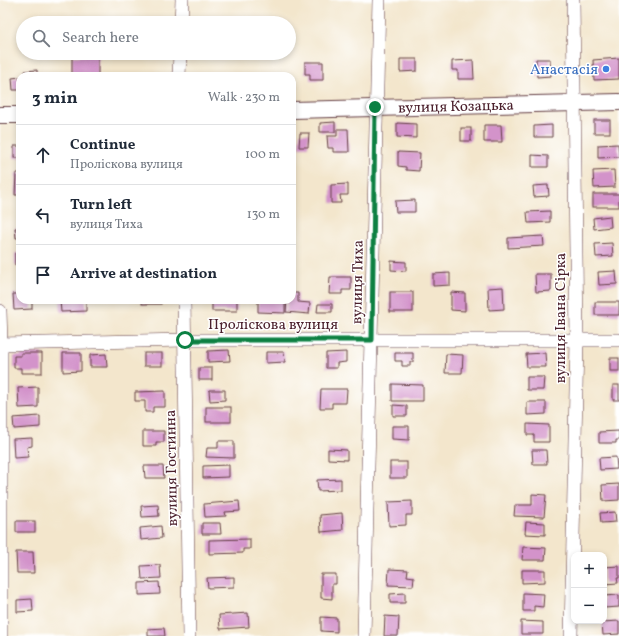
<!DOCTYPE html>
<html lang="en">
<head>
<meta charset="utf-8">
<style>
	:root { --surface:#fff; --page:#f2f2f3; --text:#1f2937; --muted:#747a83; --line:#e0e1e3 }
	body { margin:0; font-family:Vollkorn,serif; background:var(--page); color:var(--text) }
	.controls { position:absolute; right:12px; bottom:12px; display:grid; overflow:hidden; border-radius:8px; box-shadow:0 2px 6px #0003 }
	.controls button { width:36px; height:36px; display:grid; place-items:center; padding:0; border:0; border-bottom:1px solid var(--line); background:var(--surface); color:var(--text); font:20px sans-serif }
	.stop { position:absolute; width:12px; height:12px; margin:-9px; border:3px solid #0b8043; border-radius:50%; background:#fff }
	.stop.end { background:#0b8043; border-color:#fff; box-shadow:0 1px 4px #0008 }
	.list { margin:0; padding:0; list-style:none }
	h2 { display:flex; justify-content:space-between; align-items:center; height:52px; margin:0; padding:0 16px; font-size:17px }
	h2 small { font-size:13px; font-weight:400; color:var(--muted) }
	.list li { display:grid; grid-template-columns:26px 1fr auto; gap:12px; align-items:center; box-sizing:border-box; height:60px; padding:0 16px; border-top:1px solid var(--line) }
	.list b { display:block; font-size:15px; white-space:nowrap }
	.list p { margin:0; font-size:13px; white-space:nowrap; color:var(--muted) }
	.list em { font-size:13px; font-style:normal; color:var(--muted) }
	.icon { flex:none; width:22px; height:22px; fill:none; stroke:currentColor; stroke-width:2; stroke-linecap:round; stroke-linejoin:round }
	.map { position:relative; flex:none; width:619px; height:636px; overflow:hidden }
	.search { position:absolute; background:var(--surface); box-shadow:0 2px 6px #0003; left:16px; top:16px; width:280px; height:44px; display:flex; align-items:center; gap:10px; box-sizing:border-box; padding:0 14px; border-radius:22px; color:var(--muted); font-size:15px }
	.panel { position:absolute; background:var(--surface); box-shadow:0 2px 6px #0003; left:16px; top:72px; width:280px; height:232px; border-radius:12px }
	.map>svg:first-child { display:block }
</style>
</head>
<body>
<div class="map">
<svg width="619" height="636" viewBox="0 0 619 636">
	<rect width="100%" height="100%" fill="#fff"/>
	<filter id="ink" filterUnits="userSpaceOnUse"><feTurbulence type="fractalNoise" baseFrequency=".025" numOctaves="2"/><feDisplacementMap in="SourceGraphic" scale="8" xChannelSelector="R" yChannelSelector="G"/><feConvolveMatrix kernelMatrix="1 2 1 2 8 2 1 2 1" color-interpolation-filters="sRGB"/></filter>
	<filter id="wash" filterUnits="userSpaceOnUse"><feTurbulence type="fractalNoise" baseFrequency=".012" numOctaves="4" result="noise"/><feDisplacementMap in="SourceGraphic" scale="16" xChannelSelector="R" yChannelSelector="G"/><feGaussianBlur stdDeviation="0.9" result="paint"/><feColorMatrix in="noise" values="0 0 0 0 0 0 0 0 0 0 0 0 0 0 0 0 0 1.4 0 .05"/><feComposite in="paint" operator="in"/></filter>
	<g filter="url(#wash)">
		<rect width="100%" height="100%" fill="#f3e6cc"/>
		<g id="blocks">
			<g fill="#d393ca">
				<path d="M98 55V76H72V56Z"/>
				<path d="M619 58V79L594 80 593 60Z"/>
				<path d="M400 59H417V71L400 72Z"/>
				<path d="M536 59H550L551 76 537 77Z"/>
				<path d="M473 60 474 79H458V70H452V61Z"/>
				<path d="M305 62H323V80H310V74H305Z"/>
				<path d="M37 70V76H25V71Z"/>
				<path d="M20 77V90H13L12 78Z"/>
				<rect x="594" y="120" width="16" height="13"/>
				<path d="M335 122V132H320V123Z"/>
				<path d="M397 123 416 124V138L397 137Z"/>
				<path d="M484 125H501L502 142H484Z"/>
				<path d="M552 125V137H534V126Z"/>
				<rect x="461" y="128" width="10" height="13"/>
				<path d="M337 129H348L349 152H333V148H328L327 136H337Z"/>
				<path d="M300 133H309L308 147H299Z"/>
				<path d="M618 144 619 157 598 158V145Z"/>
				<rect x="14" y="146" width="6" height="12"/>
				<path d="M398 152 420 153 419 171 406 170V167L398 166Z"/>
				<path d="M532 155 548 156V167H532Z"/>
				<path d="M614 170 615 187 594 188 593 171Z"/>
				<path d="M16 173H20V195H15Z"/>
				<path d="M348 184V195H340L341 203H331V185Z"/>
				<path d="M548 185 549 196 534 197 533 186Z"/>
				<rect x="593" y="194" width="26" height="13"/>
				<path d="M415 200V212H396L395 201Z"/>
				<path d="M550 211V222L528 223 527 212Z"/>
				<path d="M610 216 611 227 594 229 593 218Z"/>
				<path d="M15 228H20V238H16Z"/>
				<path d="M543 236 544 246 508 248V238Z"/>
				<path d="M612 243 613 256 596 257 595 244Z"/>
				<path d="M15 253H20V264L15 265Z"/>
				<path d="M391 261 406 262V271L391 270Z"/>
				<path d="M616 271 617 284 599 285 598 272Z"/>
				<path d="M450 273V285L433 286V274Z"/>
				<path d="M535 274H551V291L536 292Z"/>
				<path d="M330 277H351V290H342V294H329Z"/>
				<path d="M503 287 504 309 489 310 488 288Z"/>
				<rect x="390" y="292" width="23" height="20"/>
				<path d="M451 292 465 293V311L451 310Z"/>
				<path d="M292 293H298V302L310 303 309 314 286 312 287 300H292Z"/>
				<path d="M13 294H20V300H32V309L14 310Z"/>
				<path d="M60 300H86V311L61 312Z"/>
				<rect x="142" y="300" width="19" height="4"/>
				<rect x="212" y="300" width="25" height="11"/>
				<path d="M258 300H285V313L258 312Z"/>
				<rect x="595" y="302" width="24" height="13"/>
				<path d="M318 304H332V312H317Z"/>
				<path d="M229 350 230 361 208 362V351Z"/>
				<path d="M266 352H284L285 362 266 363Z"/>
				<path d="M346 352V362L337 363V368H326V353Z"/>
				<path d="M21 353H42V373H21V368H14V356H21Z"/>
				<path d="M63 353H81V371L63 372Z"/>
				<rect x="144" y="353" width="18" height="13"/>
				<path d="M395 353H413V362H410V366H402V361H395Z"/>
				<path d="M545 353 546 367H527L526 354Z"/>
				<path d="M106 354 107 367H90V355Z"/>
				<path d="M446 354 463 355 462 373H445Z"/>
				<rect x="610" y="358" width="9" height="13"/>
				<rect x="199" y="368" width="13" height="12"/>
				<path d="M527 377H544L543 390H527Z"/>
				<path d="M392 384 423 385V401H392Z"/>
				<rect x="613" y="385" width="6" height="15"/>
				<path d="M38 387V407L19 408 18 388Z"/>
				<path d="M321 389H347L346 403H332V408H320Z"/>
				<path d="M209 390H225V400L210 401Z"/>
				<path d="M165 391V407H153V412H145V401H135V392Z"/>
				<path d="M527 402H546V414L527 415Z"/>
				<path d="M393 405 407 406V416H393Z"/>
				<rect x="206" y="407" width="25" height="15"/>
				<path d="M40 416V427L14 429 13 418Z"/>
				<path d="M527 424 549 425V442H534V435H527Z"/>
				<path d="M392 426H409V440L392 439Z"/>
				<path d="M143 431H164V442H156V446H143Z"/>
				<path d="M619 431V440H616V443H599V432Z"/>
				<path d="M32 438V446L27 447 28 457 14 458 13 439Z"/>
				<path d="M218 441H234V458L206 457 207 448H218Z"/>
				<path d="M328 449 347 450V460L328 459Z"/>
				<path d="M532 450H546L547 464H533Z"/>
				<path d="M616 457 617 469 600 470 599 458Z"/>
				<rect x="390" y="462" width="17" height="16"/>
				<path d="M229 465V477L203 478V466Z"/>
				<path d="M144 466H163L164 478H145Z"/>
				<path d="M341 479V490L318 491 317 480Z"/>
				<path d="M619 484V500L603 501 602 485Z"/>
				<path d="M532 494 546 495 544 517 514 516 515 505H532Z"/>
				<path d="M239 501 240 511 225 512 226 516 205 517 204 504Z"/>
				<path d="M412 501V515H406V525L389 526 388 502Z"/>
				<path d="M158 505 159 516 142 517 141 506Z"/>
				<path d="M615 512 616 522 601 523 600 513Z"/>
				<path d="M342 513 343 530 321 532 320 515Z"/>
				<rect x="16" y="521" width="19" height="11"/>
				<path d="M526 522 545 523V535L525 534Z"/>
				<path d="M202 523H220L221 534H202Z"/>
				<path d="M161 526 162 538 141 540 140 528Z"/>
				<path d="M250 539V549H243V553L209 554V540Z"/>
				<path d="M523 547 546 548 545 560H522Z"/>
				<path d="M16 552H33L34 573H17Z"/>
				<path d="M160 565 161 578 142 579 141 566Z"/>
				<path d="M619 566V578H617L618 583 604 584V567Z"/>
				<path d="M389 569 408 570 407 576 414 577 413 586 388 585Z"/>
				<path d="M522 570H545V582L522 583Z"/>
				<path d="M321 574H336V584H332V599L321 598Z"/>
				<path d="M234 577V587L208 588 207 578Z"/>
				<path d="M159 582 160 594 139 595V583Z"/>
				<path d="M405 593V603H390V594Z"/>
				<path d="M523 593 544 594 543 607 534 606V611H523Z"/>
				<path d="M619 595V607L604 608V596Z"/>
				<path d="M32 599 33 611 17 612V600Z"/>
				<path d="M248 613 249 627 220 629 219 615Z"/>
				<path d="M385 616 399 617 398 636H384Z"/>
				<path d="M321 617 337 618V632L321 631Z"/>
				<path d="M521 621 543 622V634H521Z"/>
				<path d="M619 621V634L603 635 602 622Z"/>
				<path d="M164 628 165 636H148V629Z"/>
			</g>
		</g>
	</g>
	<g filter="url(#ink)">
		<use href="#blocks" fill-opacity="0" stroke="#633d43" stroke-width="1"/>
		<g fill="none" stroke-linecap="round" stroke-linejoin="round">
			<defs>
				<g id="minor">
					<path d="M181 23 182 0"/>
					<path d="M179 76 180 53"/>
					<path d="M184 300 189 636"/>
					<path d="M0 311 1 344V636"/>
					<path d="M0 344 185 340H619"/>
					<path d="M364 636 379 0"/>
					<path d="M571 636 577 340 573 0"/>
				</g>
				<g id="tertiary">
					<path id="s1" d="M292 110 619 102"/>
					<path d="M0 115H20"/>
				</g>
			</defs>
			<use href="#minor" stroke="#633d43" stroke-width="14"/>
			<use href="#tertiary" stroke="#633d43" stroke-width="18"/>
			<use href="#minor" stroke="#fff" stroke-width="13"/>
			<use href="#tertiary" stroke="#fff" stroke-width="16"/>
		</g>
	</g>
	<g fill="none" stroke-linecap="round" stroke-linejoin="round" filter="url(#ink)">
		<path stroke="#0b8043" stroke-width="5" d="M185 340H372L375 107"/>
	</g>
	<circle fill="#3f7fe0" stroke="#fff" stroke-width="1.5" cx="606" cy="69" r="4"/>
	<g text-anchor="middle" stroke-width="3" stroke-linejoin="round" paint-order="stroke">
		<g font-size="15" fill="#366cbe" stroke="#fff" text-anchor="end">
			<text x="598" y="74">Анастасія</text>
		</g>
		<g font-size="15" fill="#4a1f2b" stroke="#fff">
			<text dy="5" stroke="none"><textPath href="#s1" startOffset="164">вулиця Козацька</textPath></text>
			<text transform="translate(357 282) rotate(-89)" y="5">вулиця Тиха</text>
			<text transform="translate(560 318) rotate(-90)" y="5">вулиця Івана Сірка</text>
			<text x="273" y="329">Проліскова вулиця</text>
			<text transform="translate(171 468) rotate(-91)" y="5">вулиця Гостинна</text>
		</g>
	</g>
</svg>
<div class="controls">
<button>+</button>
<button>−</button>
</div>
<div class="stop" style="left:185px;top:340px"></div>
<div class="stop end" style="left:375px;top:107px"></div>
<div class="search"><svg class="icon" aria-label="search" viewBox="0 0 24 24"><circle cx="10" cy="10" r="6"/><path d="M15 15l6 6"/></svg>Search here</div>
<section class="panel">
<h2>3 min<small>Walk · 230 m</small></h2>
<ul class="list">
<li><svg class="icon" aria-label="ahead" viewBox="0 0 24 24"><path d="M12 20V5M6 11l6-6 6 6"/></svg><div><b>Continue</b><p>Проліскова вулиця</p></div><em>100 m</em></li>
<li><svg class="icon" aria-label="left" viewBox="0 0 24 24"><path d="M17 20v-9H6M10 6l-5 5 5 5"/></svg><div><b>Turn left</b><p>вулиця Тиха</p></div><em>130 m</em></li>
<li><svg class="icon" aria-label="arrive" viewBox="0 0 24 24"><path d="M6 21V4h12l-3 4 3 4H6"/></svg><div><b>Arrive at destination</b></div></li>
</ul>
</section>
</div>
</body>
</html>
